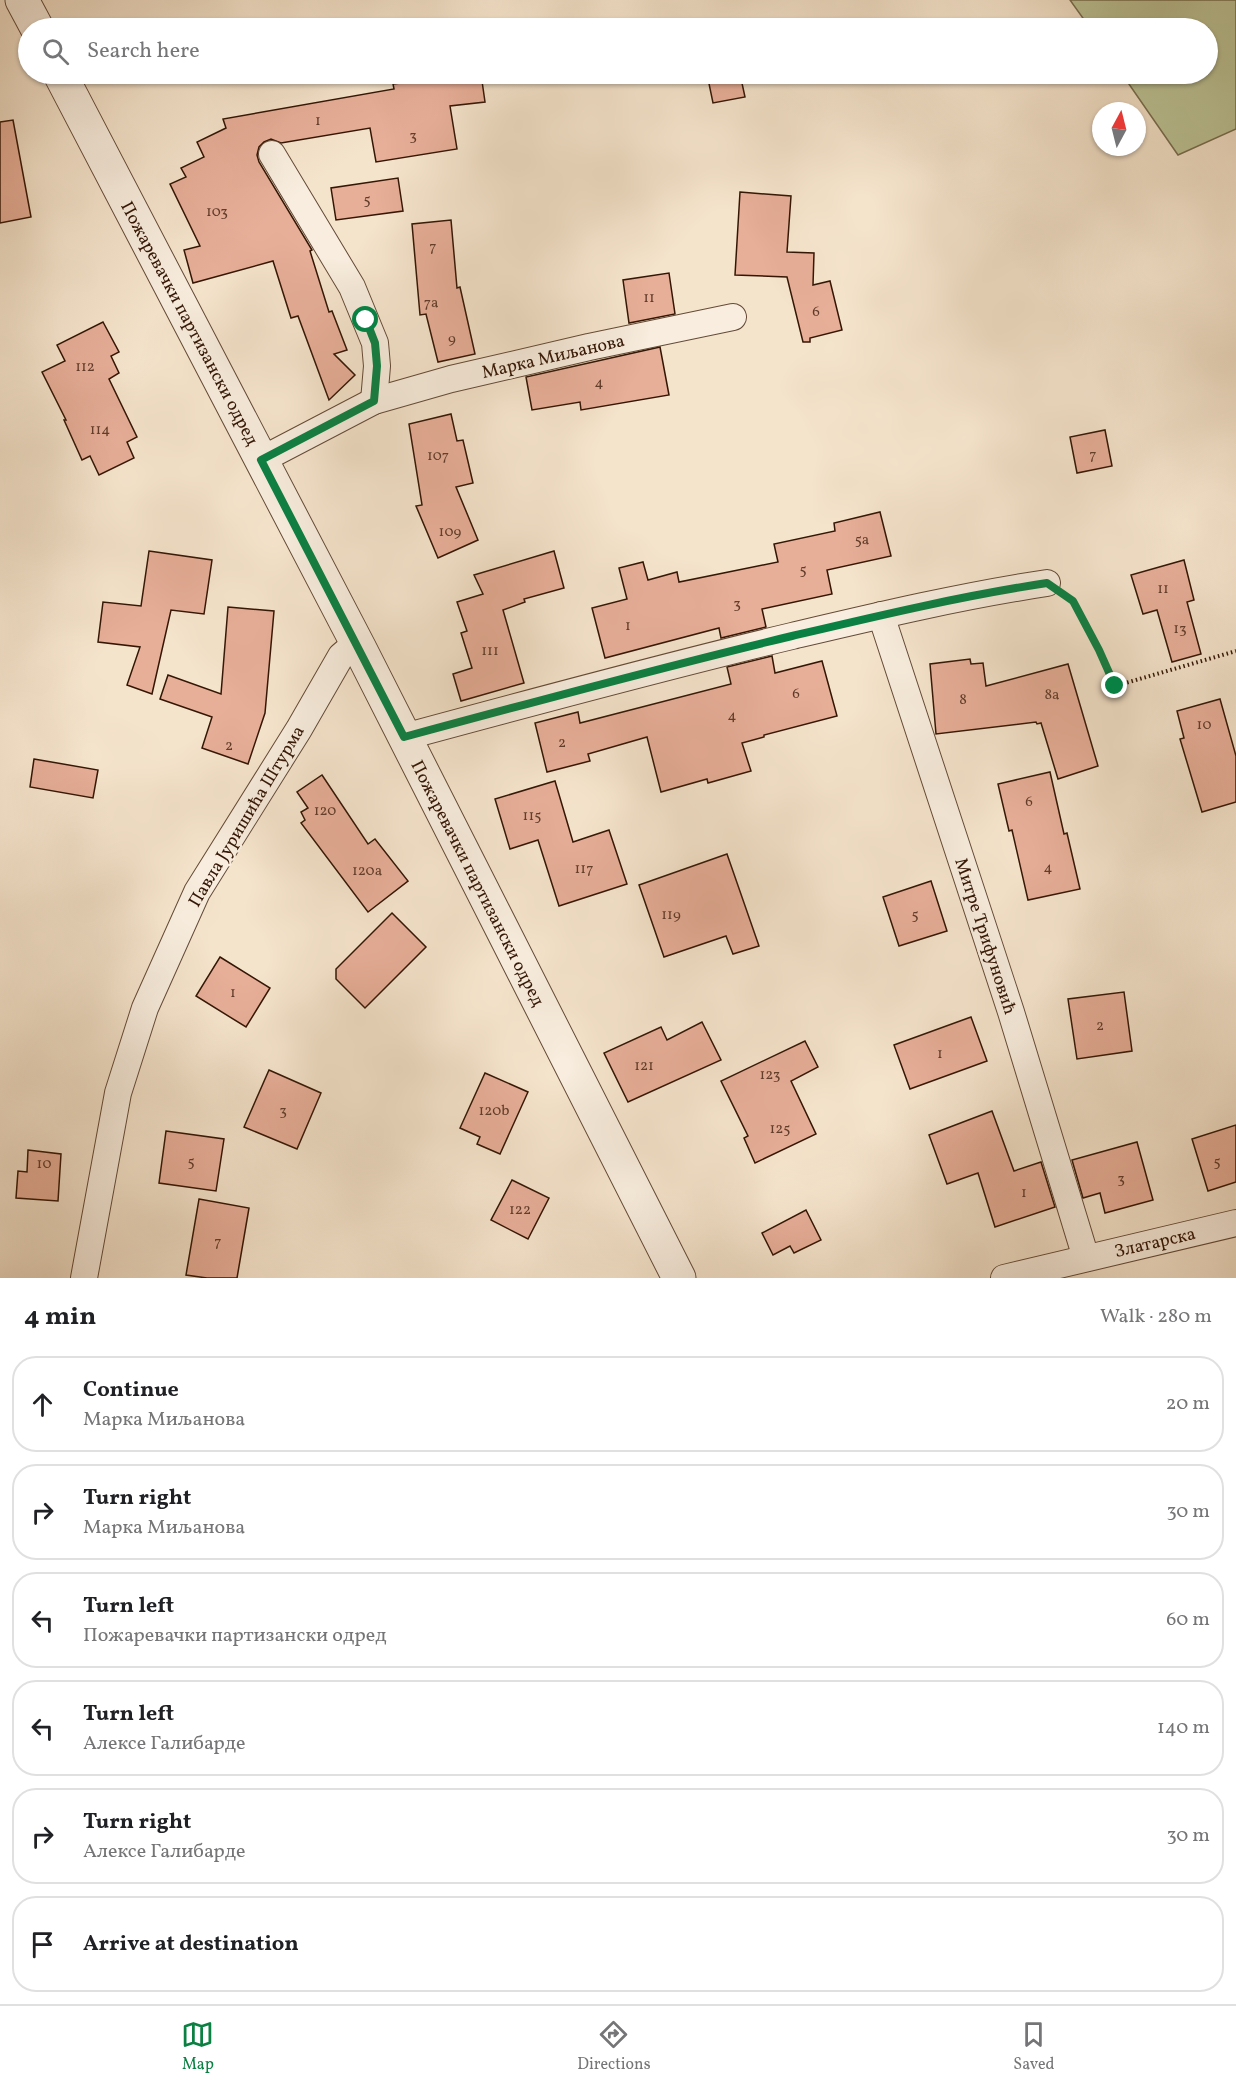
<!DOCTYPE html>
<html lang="en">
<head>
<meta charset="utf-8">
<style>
	:root { --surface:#fff; --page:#f2f2f2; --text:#202124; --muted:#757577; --line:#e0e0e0; --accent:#0b8043 }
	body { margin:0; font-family:Vollkorn,serif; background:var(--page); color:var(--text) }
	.compass { position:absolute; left:1092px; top:102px; width:54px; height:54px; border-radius:50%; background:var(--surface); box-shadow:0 2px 4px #0004; rotate:7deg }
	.stop { position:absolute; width:18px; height:18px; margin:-14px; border:4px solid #0b8043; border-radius:50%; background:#fff }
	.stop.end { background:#0b8043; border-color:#fff; box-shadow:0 2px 6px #0008 }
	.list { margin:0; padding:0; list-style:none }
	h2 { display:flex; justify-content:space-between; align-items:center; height:78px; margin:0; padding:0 24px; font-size:26px }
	h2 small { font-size:20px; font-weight:400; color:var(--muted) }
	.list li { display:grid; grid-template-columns:39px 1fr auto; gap:18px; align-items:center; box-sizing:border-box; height:96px; margin:0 12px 12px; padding:0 12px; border:2px solid var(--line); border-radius:24px }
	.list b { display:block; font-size:22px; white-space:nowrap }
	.list p { margin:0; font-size:20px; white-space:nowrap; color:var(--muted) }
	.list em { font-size:20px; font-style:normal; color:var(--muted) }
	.icon { flex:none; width:33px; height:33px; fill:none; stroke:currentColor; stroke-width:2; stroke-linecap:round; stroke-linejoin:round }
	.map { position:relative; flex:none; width:1236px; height:1278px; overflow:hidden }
	.search { position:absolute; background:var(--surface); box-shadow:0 2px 4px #0004; left:18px; right:18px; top:18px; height:66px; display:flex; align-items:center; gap:15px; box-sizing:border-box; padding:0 21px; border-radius:33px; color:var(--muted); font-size:22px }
	.sheet { height:726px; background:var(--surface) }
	nav { display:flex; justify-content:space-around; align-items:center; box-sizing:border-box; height:84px; border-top:2px solid var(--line); background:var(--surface); font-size:16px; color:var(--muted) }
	nav a { display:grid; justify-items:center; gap:3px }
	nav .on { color:var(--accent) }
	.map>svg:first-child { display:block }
</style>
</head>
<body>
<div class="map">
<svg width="1236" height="1278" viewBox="0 0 1236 1278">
	<rect width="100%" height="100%" fill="#f5e4cc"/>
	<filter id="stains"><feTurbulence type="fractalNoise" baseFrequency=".00333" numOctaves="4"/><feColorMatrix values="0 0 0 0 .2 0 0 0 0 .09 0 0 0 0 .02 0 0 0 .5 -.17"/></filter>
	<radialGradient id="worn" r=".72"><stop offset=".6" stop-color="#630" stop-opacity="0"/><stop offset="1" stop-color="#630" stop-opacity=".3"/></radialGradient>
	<path fill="#bcc497" stroke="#786d4e" stroke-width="1.5" d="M1070 0H1236V129L1178 155 1122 74H1208V28H1090Z"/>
	<g fill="#e7ae98" stroke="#341605" stroke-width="1.5">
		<path d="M468 74H481L485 102 450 106 457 149 376 162 370 128 281 143 271 139 264 142 259 147 257 155 259 162 312 250 310 251 329 312 332 311 347 350 334 354 355 375 329 400 298 316 291 318 273 261 193 283 184 250 200 246 170 184 186 177 181 168 204 157 197 142 226 128 223 119 394 89 393 84Z"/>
		<path d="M707 74H740L745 97 713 103Z"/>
		<path d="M13 120 31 217 0 223V122Z"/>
		<path d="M398 178 403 211 336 220 331 188Z"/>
		<path d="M740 192 791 196 787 252 814 253 813 285 830 281 842 330 810 338V342H803L787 277 735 275Z"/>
		<path d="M451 220 457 288 460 287 475 354 438 362 426 314 420 315 412 224Z"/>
		<path d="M669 273 675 314 629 323 623 280Z"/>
		<path d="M103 322 119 352 111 356 119 373 109 379 137 437 127 442 134 458 99 475 90 456 82 460 64 420H66L42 372 65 361 57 345Z"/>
		<path d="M660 347 669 395 581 410 580 402 532 410 526 377Z"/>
		<path d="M451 414 457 441 463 440 473 483 456 487 478 540 438 558 416 506 422 505 409 424Z"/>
		<path d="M1105 430 1112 466 1077 473 1070 437Z"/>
		<path d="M880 512 891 556 827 570 832 594 762 609 766 627 721 638 719 628 605 658 592 608 627 599 619 568 643 562 648 580 677 572 679 582 778 562 774 544 835 531 834 523Z"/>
		<path d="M149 551 212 560 204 614 171 610 152 694 127 685 140 647 98 642 103 602 141 606Z"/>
		<path d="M554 551 564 588 524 599 525 602 503 610 524 683 461 701 453 674 472 668 461 633 467 631 457 602 483 594 474 575Z"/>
		<path d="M1184 560 1194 600 1187 602 1201 654 1172 662 1157 610 1143 614 1131 575Z"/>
		<path d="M228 607 274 611 265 713 248 764 202 748 212 717 160 699 168 675 221 694Z"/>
		<path d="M772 656 775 673 822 661 837 716 764 735V737L742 743 751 771 708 783 707 779 661 792 647 737 588 754 590 761 547 772 535 723 578 712 580 723 731 684 727 667Z"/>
		<path d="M970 659 971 664 983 663 986 686 1068 664 1098 766 1058 779 1041 723 1037 724 1036 722 936 734 930 664Z"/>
		<path d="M1220 699 1236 756V802L1202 812 1180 739 1184 738 1177 711Z"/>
		<path d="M34 759 98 770 93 798 30 787Z"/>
		<path d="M1050 772 1064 834 1067 833 1080 889 1028 900 1012 830 1009 831 998 784Z"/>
		<path d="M322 775 368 844 375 839 408 881 368 912 301 823 305 820 301 812 308 808 297 792Z"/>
		<path d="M555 781 573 842 609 830 627 884 559 906 538 840 510 849 495 799Z"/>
		<path d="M727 854 759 946 733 954 726 936 664 957 639 885Z"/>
		<path d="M931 881 947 931 899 946 883 897Z"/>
		<path d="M392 913 426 947 365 1008 336 979V969Z"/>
		<path d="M220 957 270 988 246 1027 196 996Z"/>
		<path d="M1124 992 1132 1051 1077 1059 1068 999Z"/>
		<path d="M971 1017 987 1061 910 1089 894 1045Z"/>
		<path d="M702 1022 721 1060 628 1102 604 1053 661 1027 667 1040Z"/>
		<path d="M805 1041 818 1067 791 1081 816 1134 755 1163 744 1138 748 1136 721 1081Z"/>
		<path d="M269 1070 321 1093 297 1149 244 1127Z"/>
		<path d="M485 1073 528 1092 500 1154 477 1144 480 1137 460 1128Z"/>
		<path d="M992 1111 1014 1171 1041 1162 1055 1207 995 1227 978 1173 947 1184 929 1135Z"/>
		<path d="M1236 1125V1182L1208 1191 1192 1139Z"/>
		<path d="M166 1131 224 1139 216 1191 159 1183Z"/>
		<path d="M1137 1142 1153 1200 1105 1213 1100 1193 1083 1198 1072 1160Z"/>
		<path d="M28 1150 61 1154 58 1201 16 1198 18 1171 27 1172Z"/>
		<path d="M512 1180 549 1198 528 1239 491 1220Z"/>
		<path d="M199 1199 249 1208 237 1278H207L186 1275Z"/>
		<path d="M806 1210 821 1240 794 1253 790 1246 773 1255 762 1233Z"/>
	</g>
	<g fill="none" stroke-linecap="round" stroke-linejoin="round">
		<defs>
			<g id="minor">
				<path d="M272 154 352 287 375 343 377 366 374 401"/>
				<path d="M261 460 374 401 451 379 589 347 733 317"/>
				<path d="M881 615 1011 1012 1086 1258"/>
				<path d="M404 737C533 702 662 667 792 636 877 616 961 596 1047 583"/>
				<path d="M84 1278 118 1093 145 1008 197 892 299 729 341 656 348 650 359 647"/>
				<path d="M1004 1278 1236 1223"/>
			</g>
			<g id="tertiary">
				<path d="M22 0 37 28"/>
				<path d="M60 74 359 647 679 1278"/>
			</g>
		</defs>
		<use href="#minor" stroke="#644a37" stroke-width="28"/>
		<use href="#tertiary" stroke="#644a37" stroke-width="35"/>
		<path stroke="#341605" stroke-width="4" stroke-dasharray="1.5 3" stroke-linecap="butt" d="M1069 598 1073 601 1099 650 1115 686 1236 651"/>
		<use href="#minor" stroke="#f8edde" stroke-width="26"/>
		<use href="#tertiary" stroke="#f8edde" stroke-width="33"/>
	</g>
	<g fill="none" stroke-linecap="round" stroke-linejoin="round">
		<path stroke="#0b8043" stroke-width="8" d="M366 320 375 343 377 366 374 401 261 460 404 737C533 702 662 667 792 636 877 616 961 596 1047 583L1073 601 1099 650 1115 686"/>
	</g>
	<g text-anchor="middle" stroke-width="4.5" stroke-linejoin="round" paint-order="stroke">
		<g font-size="15" fill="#613c2a">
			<text x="318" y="125">1</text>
			<text x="413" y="140">3</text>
			<text x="367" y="204">5</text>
			<text x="217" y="216">103</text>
			<text x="433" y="251">7</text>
			<text x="649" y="302">11</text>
			<text x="431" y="307">7a</text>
			<text x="816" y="316">6</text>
			<text x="452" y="343">9</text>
			<text x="85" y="371">112</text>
			<text x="599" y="387">4</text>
			<text x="100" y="434">114</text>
			<text x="1093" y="459">7</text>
			<text x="438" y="460">107</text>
			<text x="450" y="536">109</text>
			<text x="862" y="544">5a</text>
			<text x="803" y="574">5</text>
			<text x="1163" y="593">11</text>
			<text x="737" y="608">3</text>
			<text x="628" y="630">1</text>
			<text x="1180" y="633">13</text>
			<text x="490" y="655">111</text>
			<text x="796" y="698">6</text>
			<text x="1052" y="699">8a</text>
			<text x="963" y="704">8</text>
			<text x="732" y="720">4</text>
			<text x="1204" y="729">10</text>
			<text x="562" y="747">2</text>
			<text x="229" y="750">2</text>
			<text x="1029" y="806">6</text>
			<text x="325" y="815">120</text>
			<text x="532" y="820">115</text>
			<text x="1048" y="872">4</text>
			<text x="584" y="873">117</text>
			<text x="367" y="875">120a</text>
			<text x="671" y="919">119</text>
			<text x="915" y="919">5</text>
			<text x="233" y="997">1</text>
			<text x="1100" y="1030">2</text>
			<text x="940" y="1058">1</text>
			<text x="644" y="1070">121</text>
			<text x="770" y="1079">123</text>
			<text x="283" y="1115">3</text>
			<text x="494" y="1115">120b</text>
			<text x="780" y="1133">125</text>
			<text x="191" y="1166">5</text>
			<text x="1217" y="1166">5</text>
			<text x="44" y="1168">10</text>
			<text x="1121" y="1183">3</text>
			<text x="1024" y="1197">1</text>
			<text x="520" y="1214">122</text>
			<text x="218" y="1246">7</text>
		</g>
		<g font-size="18" fill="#341605" stroke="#f8edde">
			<text transform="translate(190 323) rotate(62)" y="6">Пожаревачки партизански одред</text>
			<text transform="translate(553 356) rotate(-13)" y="6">Марка Миљанова</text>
			<text transform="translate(246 816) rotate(-59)" y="6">Павла Јуришића Штурма</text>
			<text transform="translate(478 883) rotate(63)" y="6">Пожаревачки партизански одред</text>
			<text transform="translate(986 936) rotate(72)" y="6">Митре Трифуновић</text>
			<text transform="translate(1155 1242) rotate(-13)" y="6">Златарска</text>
		</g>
	</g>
	<rect width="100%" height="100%" filter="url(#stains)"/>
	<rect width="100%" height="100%" fill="url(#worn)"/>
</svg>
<svg class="compass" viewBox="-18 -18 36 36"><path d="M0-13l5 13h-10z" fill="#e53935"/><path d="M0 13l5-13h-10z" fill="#757577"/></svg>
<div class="stop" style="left:366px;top:320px"></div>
<div class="stop end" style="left:1115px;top:686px"></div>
<div class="search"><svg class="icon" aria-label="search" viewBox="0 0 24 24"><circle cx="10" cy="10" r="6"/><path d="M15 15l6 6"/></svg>Search here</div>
</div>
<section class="sheet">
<h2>4 min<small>Walk · 280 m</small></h2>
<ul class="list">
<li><svg class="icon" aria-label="ahead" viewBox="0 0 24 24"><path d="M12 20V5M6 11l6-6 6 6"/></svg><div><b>Continue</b><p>Марка Миљанова</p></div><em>20 m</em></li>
<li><svg class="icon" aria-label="right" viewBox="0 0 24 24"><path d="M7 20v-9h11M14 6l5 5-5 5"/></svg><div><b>Turn right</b><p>Марка Миљанова</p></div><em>30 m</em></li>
<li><svg class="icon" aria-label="left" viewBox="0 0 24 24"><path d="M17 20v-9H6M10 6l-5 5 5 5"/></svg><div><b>Turn left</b><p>Пожаревачки партизански одред</p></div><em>60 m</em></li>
<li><svg class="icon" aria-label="left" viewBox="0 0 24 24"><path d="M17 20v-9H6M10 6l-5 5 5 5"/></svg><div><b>Turn left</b><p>Алексе Галибарде</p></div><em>140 m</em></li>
<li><svg class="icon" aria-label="right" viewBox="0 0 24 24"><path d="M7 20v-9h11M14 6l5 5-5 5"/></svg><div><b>Turn right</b><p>Алексе Галибарде</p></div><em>30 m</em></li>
<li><svg class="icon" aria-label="arrive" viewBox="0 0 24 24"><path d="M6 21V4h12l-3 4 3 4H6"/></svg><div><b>Arrive at destination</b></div></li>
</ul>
</section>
<nav>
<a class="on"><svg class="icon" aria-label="map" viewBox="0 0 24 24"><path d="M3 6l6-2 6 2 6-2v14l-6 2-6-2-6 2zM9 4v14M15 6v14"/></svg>Map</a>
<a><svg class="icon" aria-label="directions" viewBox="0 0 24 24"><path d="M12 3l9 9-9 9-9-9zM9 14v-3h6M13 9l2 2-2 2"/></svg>Directions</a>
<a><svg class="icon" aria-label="saved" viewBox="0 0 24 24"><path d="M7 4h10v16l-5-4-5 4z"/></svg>Saved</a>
</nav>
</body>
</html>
